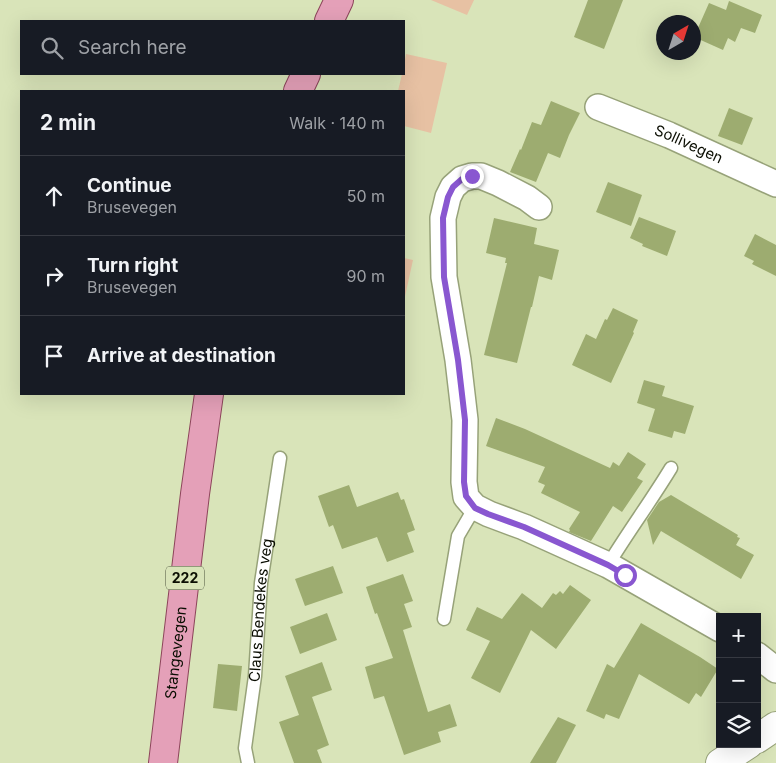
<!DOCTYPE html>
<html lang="en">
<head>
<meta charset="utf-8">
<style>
	:root { --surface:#171b24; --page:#20242c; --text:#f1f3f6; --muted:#9ea1a6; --line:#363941 }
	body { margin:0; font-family:Inter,sans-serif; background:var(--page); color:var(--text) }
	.controls { position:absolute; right:15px; bottom:15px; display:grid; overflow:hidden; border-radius:0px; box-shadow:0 5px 20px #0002 }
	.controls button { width:45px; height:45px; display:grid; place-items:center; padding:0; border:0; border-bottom:1px solid var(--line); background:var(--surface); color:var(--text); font:25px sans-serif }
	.compass { position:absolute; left:656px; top:15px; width:45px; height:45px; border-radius:50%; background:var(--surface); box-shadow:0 5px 20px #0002; rotate:39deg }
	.stop { position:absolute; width:15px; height:15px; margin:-11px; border:4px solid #8957d0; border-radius:50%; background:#fff }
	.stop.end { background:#8957d0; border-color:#fff; box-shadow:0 1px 5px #0008 }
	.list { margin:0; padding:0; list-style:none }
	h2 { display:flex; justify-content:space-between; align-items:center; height:65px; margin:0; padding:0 20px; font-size:21px }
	h2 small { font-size:16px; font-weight:400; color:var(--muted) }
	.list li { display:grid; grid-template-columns:32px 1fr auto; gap:15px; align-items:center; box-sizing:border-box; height:80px; padding:0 20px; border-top:1px solid var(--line) }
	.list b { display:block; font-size:19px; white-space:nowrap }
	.list p { margin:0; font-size:16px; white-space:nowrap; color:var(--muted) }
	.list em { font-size:16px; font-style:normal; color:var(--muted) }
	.icon { flex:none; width:28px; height:28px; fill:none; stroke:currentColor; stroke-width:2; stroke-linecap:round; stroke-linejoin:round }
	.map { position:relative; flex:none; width:776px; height:763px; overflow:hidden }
	.search { position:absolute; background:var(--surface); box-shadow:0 5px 20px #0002; left:20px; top:20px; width:385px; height:55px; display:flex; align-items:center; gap:12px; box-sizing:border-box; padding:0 18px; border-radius:0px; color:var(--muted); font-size:19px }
	.panel { position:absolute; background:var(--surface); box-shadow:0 5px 20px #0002; left:20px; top:90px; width:385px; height:305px; border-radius:0px }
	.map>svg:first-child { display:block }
</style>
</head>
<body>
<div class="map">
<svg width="776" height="763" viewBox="0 0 776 763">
	<rect width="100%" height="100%" fill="#d9e4b9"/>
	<g fill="#e7c1a3">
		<path d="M431 0H474L467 15Z"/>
		<path d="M406 54 447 63 431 133 404 126V91H398L402 74H404V65Z"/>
		<path d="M404 258 413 260 404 301Z"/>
	</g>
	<g fill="#9dac70">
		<path d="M588 0H623L604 49 574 37Z"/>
		<path d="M729 1 762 15 755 33 741 28 735 42 728 38 723 50 694 37 709 3 726 10Z"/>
		<path d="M551 101 580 113 569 135 560 158 548 153 536 182 510 172 520 149 521 150 532 122 541 125Z"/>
		<path d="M729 108 753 118 742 145 718 136Z"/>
		<path d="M608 182 642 195 631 226 596 212Z"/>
		<path d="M639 217 676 231 667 256 642 246 643 244 630 238Z"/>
		<path d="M494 218 537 228 534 244 559 250 552 280 539 276 532 307H531L517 363 484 355 507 263H505L506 258 486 253Z"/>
		<path d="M755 234 776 245V276L752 264 754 261 744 256Z"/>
		<path d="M613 308 638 320 633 332 634 333 611 383 572 365 586 334 596 339 605 319 607 320Z"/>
		<path d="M644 380 665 386 662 396 694 406 685 434 674 431 672 438 648 431 655 409 637 403Z"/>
		<path d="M496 418 525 429 610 468 613 462 619 466 628 452 646 464 637 478 643 481 622 512 613 506 591 541 569 532 570 530 569 529 580 512 541 493 545 485 538 482 545 467 486 446Z"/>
		<path d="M349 485 357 507 398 492 401 500 404 499 415 530 407 533 414 552 387 562 377 537 342 549 333 525 329 527 318 496Z"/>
		<path d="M671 495 738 535 737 537 740 538 736 545 754 555 741 579 661 531 653 545 647 520 659 502Z"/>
		<path d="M333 566 343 593 305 606 295 579Z"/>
		<path d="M403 574 413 601 404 604 412 627 403 630 428 712 450 704 457 726 438 732 441 742 404 755 384 696 374 699 365 667 393 658 377 613 375 614 366 587Z"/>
		<path d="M570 585 591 600 556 649 531 630 500 693 471 678 490 641 466 630 477 607 502 619 522 593 542 608 553 593 556 595 560 591 563 594Z"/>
		<path d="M327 613 337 640 300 654 290 627Z"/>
		<path d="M641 623 700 657 718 669 701 697 696 693 689 704 639 674 619 719 606 714 604 719 586 711 607 664 614 668Z"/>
		<path d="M322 662 332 690 312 697 329 745 317 750 322 763H294L279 722 299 715 285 676Z"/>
		<path d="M218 664 242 666 237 711 213 708Z"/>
		<path d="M558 717 576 725 556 763H530Z"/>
	</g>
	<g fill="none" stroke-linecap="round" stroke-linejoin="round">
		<defs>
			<g id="service">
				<path d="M608 565C628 532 651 501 671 468"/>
				<path d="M444 619 458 536 475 507"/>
				<path id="s1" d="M248 763 245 748 255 676 261 583 280 458"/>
			</g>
			<g id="minor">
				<path id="s2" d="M598 107 669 135 776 184"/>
				<path d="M539 207 527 198 498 183 481 176H472L462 179 453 187 448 197 443 218 444 277 458 360 465 420 464 482 466 497 475 507 489 514 524 527 608 565 720 629"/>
				<path d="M757 655 776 670"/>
			</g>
			<g id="tertiary">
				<path d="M757 739 776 726"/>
				<path d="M720 763 749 744"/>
			</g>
			<g id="primary">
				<path d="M329 21 339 0"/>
				<path d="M298 91 306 74"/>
				<path id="s3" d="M163 763 195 494 209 394"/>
			</g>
		</defs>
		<use href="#service" stroke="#97a279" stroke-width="15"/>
		<use href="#minor" stroke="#97a279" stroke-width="28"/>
		<use href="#tertiary" stroke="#97a279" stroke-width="30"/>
		<use href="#primary" stroke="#8c445a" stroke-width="30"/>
		<use href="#service" stroke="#fff" stroke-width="12"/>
		<use href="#minor" stroke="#fff" stroke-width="25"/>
		<use href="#tertiary" stroke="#fff" stroke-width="28"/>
		<use href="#primary" stroke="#e4a0b8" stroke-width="28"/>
	</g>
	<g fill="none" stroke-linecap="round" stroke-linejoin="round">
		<path stroke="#8957d0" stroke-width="6" d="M472 176 462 179 453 187 448 197 443 218 444 277 458 360 465 420 464 482 466 496 475 508 488 514 524 527 608 565 625 575"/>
	</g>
	<g text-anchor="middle" stroke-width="5" stroke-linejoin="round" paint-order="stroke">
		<rect fill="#d9e4b9" stroke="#484e39" stroke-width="1" x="166" y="566.5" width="38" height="23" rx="4"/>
		<g font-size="14" font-weight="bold" fill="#0a0d02">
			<text x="185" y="583">222</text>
		</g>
		<g font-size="15" fill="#0a0d02" stroke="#d9e4b9">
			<text dy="5" stroke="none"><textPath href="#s2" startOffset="98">Sollivegen</textPath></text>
			<text dy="5" stroke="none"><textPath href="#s1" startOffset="154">Claus Bendekes veg</textPath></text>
			<text dy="5" stroke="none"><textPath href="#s3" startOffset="111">Stangevegen</textPath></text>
		</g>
	</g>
</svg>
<div class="controls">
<button>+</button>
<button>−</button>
<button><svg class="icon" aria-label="layers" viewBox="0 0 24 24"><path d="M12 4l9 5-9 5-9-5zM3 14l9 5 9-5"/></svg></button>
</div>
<svg class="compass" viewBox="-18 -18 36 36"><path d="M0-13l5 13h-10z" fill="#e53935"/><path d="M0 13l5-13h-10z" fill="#9ea1a6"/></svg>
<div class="stop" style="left:625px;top:575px"></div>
<div class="stop end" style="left:472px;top:176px"></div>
<div class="search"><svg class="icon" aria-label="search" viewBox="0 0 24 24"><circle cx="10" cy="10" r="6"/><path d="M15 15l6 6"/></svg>Search here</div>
<section class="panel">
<h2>2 min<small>Walk · 140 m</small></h2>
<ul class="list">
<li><svg class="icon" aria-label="ahead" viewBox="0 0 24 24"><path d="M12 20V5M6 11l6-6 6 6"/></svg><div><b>Continue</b><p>Brusevegen</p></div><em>50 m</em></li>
<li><svg class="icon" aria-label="right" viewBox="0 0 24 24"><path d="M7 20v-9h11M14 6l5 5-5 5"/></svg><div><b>Turn right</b><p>Brusevegen</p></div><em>90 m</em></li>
<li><svg class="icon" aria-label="arrive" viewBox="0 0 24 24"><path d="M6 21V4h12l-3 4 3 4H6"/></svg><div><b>Arrive at destination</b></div></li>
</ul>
</section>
</div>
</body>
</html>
